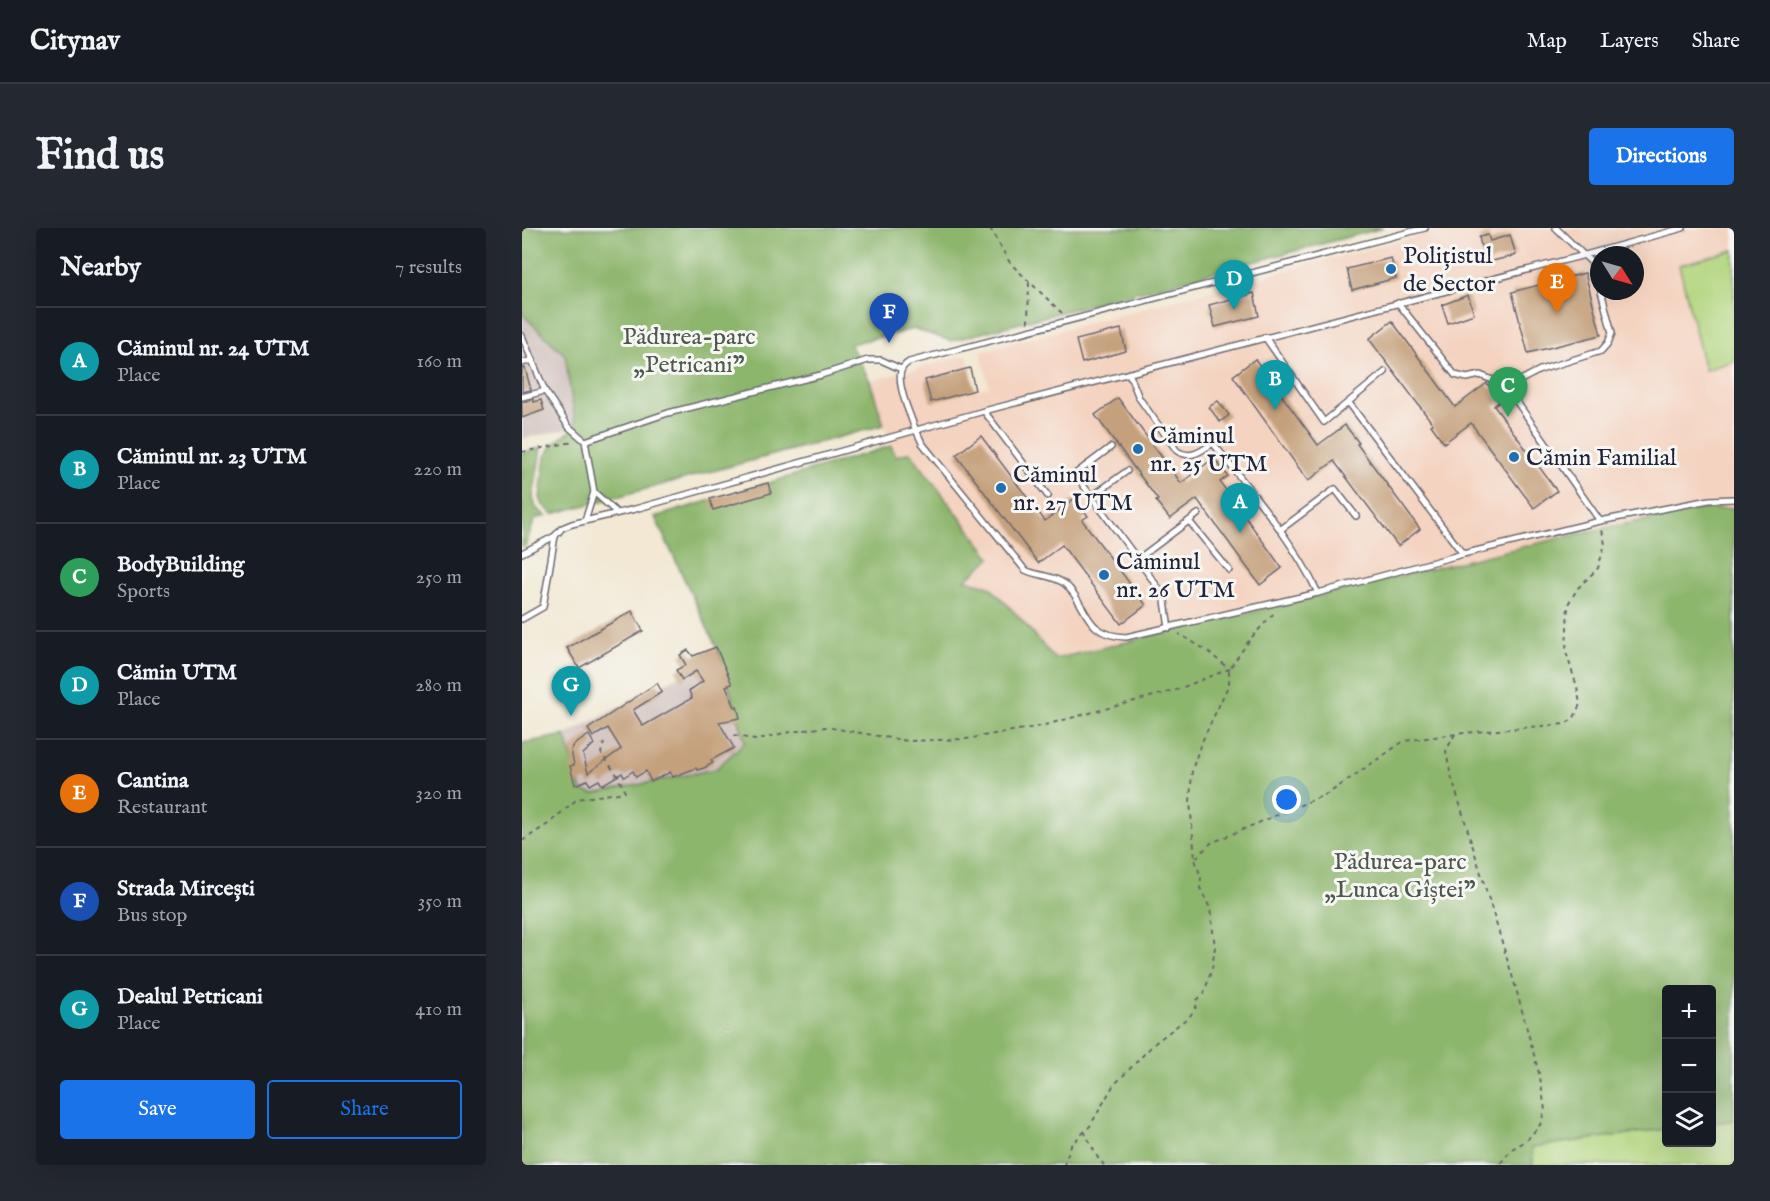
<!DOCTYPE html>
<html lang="en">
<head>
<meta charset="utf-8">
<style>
	:root { --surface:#171b24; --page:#242831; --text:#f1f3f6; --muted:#9ea1a6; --line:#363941; --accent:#1a73e8 }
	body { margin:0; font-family:"IM FELL English",serif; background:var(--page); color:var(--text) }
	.controls { position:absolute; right:18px; bottom:18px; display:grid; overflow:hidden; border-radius:6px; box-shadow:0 6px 24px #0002 }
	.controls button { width:54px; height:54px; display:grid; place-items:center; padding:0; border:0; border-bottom:2px solid var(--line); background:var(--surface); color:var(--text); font:30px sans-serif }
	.compass { position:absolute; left:1068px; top:18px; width:54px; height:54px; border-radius:50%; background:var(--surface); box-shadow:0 6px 24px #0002; rotate:127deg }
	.you { position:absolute; left:765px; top:572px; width:21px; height:21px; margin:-15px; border:4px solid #fff; border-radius:50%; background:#1a73e8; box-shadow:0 0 0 9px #1a73e833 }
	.badge { display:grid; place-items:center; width:39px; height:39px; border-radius:50%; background:var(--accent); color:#fff; font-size:20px; font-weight:700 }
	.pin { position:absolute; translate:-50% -50px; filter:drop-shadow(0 2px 3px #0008) }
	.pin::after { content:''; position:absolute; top:32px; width:21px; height:18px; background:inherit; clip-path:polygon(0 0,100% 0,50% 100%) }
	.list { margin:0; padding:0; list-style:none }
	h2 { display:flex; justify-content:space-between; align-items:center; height:78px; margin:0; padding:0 24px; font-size:26px }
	h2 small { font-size:20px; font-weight:400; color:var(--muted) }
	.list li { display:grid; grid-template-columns:39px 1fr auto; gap:18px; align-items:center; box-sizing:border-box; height:108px; padding:0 24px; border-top:2px solid var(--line) }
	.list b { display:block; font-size:22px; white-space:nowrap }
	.list p { margin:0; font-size:20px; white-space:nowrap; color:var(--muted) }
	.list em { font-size:20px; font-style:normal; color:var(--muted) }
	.actions { display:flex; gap:12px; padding:18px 24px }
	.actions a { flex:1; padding:14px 0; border:2px solid var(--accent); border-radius:6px; text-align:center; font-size:21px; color:var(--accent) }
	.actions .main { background:var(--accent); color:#fff }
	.icon { flex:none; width:33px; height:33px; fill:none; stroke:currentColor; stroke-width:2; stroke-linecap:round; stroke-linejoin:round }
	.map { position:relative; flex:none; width:1212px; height:937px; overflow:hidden; border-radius:6px }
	header { display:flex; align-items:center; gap:36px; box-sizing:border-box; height:84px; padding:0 30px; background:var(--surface); border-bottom:2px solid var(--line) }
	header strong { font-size:28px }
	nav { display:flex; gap:33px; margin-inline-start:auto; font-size:21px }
	.intro { display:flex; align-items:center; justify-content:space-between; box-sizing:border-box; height:144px; padding:0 36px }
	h1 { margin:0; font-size:42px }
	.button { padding:15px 27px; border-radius:6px; background:var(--accent); color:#fff; font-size:21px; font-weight:700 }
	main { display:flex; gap:36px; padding:0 36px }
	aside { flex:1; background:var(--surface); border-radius:6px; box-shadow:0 6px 24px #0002 }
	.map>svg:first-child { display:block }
</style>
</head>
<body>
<header>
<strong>Citynav</strong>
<nav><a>Map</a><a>Layers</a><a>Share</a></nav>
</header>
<div class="intro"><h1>Find us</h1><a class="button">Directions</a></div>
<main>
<aside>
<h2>Nearby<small>7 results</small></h2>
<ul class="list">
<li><span class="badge" style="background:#0f9aa8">A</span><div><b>Căminul nr. 24 UTM</b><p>Place</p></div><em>160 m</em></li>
<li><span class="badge" style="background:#0f9aa8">B</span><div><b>Căminul nr. 23 UTM</b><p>Place</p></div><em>220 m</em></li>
<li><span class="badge" style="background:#2e9e5b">C</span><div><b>BodyBuilding</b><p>Sports</p></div><em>250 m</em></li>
<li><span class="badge" style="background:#0f9aa8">D</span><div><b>Cămin UTM</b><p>Place</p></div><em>280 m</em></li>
<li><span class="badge" style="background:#e8710a">E</span><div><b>Cantina</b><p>Restaurant</p></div><em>320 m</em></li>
<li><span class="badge" style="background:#1a4fb4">F</span><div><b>Strada Mircești</b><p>Bus stop</p></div><em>350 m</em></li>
<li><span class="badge" style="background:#0f9aa8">G</span><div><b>Dealul Petricani</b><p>Place</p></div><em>410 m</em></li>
</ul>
<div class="actions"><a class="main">Save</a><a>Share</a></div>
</aside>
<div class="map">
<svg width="1212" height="937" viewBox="0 0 1212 937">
	<rect width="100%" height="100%" fill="#f6f6f2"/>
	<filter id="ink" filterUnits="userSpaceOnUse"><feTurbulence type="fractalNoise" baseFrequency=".0167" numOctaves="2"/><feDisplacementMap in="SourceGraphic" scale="12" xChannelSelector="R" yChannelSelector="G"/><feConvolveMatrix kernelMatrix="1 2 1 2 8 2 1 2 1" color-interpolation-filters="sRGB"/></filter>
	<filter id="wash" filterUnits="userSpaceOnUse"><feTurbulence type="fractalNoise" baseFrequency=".008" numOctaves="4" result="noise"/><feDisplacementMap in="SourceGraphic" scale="24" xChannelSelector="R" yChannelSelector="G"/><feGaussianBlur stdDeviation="1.35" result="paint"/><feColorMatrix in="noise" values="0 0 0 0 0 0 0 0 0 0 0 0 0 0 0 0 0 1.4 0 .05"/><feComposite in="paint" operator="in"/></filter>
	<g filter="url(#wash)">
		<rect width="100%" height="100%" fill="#f2e8d3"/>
		<path fill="#f4d3c0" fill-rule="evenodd" d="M926 0H1212V280L1180 281 1063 304 533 431 495 387 442 352 469 331 374 228 369 218 348 153 445 127 453 162 467 159 459 123ZM1077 27H1113V63H1077Z"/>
		<g fill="#d0c0bc">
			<path d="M0 86 43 127 54 199 0 211Z"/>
			<path d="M198 427 223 515 194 541 71 566 60 563 43 507Z"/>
		</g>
		<g fill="#b2d57e" stroke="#6a7c5c" stroke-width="1.5">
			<path d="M1212 22V133L1183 142 1157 37Z"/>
			<path d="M1212 892V937H1011L1010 919 1144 901V914H1190V895Z"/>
		</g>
		<g fill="#8db66d" stroke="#586c54" stroke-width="1.5">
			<path d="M0 0H861L429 113 392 101 328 116 348 153 362 197 31 286 21 277 18 270 23 229 32 215 54 199 43 127 0 86Z"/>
			<path d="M369 218 374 228 388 224 469 330 443 352 467 358 495 387 533 431 1063 304 1180 281 1212 280V892L1190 895V762H1144V901L1010 919 1011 937H0V515L43 507 60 563 71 566 194 541 223 514 198 427 133 289Z"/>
			<path d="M19 220 11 270 14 280 24 288 13 291 3 318 0 319V225Z"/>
		</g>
		<g id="blocks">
			<g fill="#c5a07c">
				<path d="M966 7 968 13 988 7 994 27 963 35 957 9Z"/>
				<path d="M869 30 874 50 830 62 825 41Z"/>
				<path d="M1063 45 1079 107 1006 125 990 64Z"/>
				<path d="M732 65 737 88 693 99 687 77Z"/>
				<path d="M946 67 952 86 926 95 920 77Z"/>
				<path d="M870 93 933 179 965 155 977 174 972 178 1035 263 1012 280 949 195 922 215 909 197 911 196 847 111Z"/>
				<path d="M599 101 604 123 560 135 554 112Z"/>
				<path d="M733 131 796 217 823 197 837 215 835 216 898 301 876 318 812 233 786 253 711 148Z"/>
				<path d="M0 140H3L9 162 0 164Z"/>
				<path d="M448 140 453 162 409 174 403 152Z"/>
				<path d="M596 170 659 255 692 230 706 248 698 254 760 340 738 357 675 271 648 291 634 273 636 272 573 187Z"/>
				<path d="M11 171 12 174 19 172 22 182 0 190V174Z"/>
				<path d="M696 173 707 187 698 194 687 179Z"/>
				<path d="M459 208 523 293 553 270 566 288 560 292 624 377 599 396 540 317 516 335 434 227Z"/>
				<path d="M246 255 249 265 191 282 188 271Z"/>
				<path d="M110 383 121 403 57 440 45 420Z"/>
				<path d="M194 419 210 456 204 458 213 479 215 478 218 490 197 494 212 520 189 532 191 535 182 540 175 542 174 540 151 549 148 544 129 554 124 543 114 549 111 543 102 549 100 545 80 557 77 552 68 557 65 552 53 557 48 538 52 537 49 522 52 517 67 507 72 516 61 526 66 545 99 521 86 500 71 509 66 501 135 455 140 464 111 482 121 498 170 470 167 463 181 453 174 443 160 452 154 442 164 437 158 427 166 422 171 428Z"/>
			</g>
		</g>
	</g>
	<g filter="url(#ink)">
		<use href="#blocks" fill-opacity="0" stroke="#6b6770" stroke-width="1.5"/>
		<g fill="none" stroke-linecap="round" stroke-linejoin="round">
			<defs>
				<g id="service">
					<path d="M903 0 387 134C384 136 381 138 380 141 372 154 393 201 400 215L503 342C515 348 532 347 543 356 567 377 560 407 604 409L796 365 941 326 1078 293 1187 272 1212 271"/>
					<path d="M1034 0 1072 37 1077 53"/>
					<path d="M876 75 933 147 945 150 958 147 983 157 1078 293"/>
					<path d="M0 108 23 163 47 199 63 213 72 264 63 293"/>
					<path d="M743 109 802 194 863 144"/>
					<path d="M0 135 11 132"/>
					<path d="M607 145 617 170 655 223C669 232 679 223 691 215 728 263 770 310 796 365"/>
					<path d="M983 157 995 154 1018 142 1079 123 1086 115 1090 105 1079 63"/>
					<path d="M0 169 23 163"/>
					<path d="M827 175 941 326"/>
					<path d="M462 183 526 268"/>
					<path d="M63 213 146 185 299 147 346 132H359L379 141"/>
					<path d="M589 219 553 246 638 362 643 373 647 400"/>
					<path d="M72 264 95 285"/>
					<path d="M569 269 605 243"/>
					<path d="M667 293 707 342"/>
					<path d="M758 302 813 261 834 288"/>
					<path d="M0 325 33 308 40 300 50 296 113 281 462 183 1063 27 1161 0"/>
					<path d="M616 331 676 286"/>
					<path d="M0 391 21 379 33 308"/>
				</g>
			</defs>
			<use href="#service" stroke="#6b6770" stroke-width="8"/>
			<g stroke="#6b6770" stroke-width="2" stroke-dasharray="4.5 4.5" stroke-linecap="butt">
				<path d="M468 0 488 35 541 86"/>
				<path d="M506 95 507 53"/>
				<path d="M0 224 51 214"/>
				<path d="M933 506 924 523 928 544 993 757 1018 849 1023 882 1018 897 1004 913 990 921 977 937"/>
				<path d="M212 507 233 512 262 505 304 499 386 513 444 511 519 498 654 462 707 441 684 422 657 406"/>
				<path d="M0 613 26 596 55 571 103 564 95 547 79 525 82 515"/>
				<path d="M674 630 689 615 807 565 882 513 942 505 1043 496 1052 490 1058 476 1055 459 1044 424 1046 376 1056 360 1076 340 1083 316 1080 302"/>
				<path d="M562 903 576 930 582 937"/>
				<path d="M542 937 549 917 568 898 591 858 633 815 668 788 674 779 675 772 682 766 690 740 693 719 688 680 678 660 679 650 673 631 668 574 670 542 678 518 707 456V441L729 410 753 384"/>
			</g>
			<use href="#service" stroke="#fff" stroke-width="5"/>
		</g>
	</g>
	<g fill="#1f6fb2" stroke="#f6f6f2" stroke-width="2">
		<circle cx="869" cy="41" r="6"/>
		<circle cx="616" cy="221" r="6"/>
		<circle cx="992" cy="229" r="6"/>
		<circle cx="479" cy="260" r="6"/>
		<circle cx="582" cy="347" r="6"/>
	</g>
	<g text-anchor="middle" stroke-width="6" stroke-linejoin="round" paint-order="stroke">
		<g font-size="24" fill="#22223b" stroke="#f6f6f2" text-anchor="start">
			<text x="881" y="35">Polițistul<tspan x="881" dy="28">de Sector</tspan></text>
			<text x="628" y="215">Căminul<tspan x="628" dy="28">nr. 25 UTM</tspan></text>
			<text x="1004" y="237">Cămin Familial</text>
			<text x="491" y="254">Căminul<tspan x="491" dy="28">nr. 27 UTM</tspan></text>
			<text x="594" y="341">Căminul<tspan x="594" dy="28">nr. 26 UTM</tspan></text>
		</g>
		<g font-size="24" fill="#4d584f" stroke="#f6f6f2">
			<text x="167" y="116">Pădurea-parc<tspan x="167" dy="28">„Petricani”</tspan></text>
			<text x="878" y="641">Pădurea-parc<tspan x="878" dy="28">„Lunca Gîștei”</tspan></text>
		</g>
	</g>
</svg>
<div class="controls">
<button>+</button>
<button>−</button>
<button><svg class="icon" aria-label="layers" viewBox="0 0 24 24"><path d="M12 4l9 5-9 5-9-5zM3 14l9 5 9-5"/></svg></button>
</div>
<svg class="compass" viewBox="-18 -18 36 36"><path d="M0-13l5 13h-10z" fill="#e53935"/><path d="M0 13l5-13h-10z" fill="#9ea1a6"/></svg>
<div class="you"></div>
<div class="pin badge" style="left:718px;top:305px;background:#0f9aa8">A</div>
<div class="pin badge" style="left:753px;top:182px;background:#0f9aa8">B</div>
<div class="pin badge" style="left:986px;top:189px;background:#2e9e5b">C</div>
<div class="pin badge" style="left:712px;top:82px;background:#0f9aa8">D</div>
<div class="pin badge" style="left:1035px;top:85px;background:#e8710a">E</div>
<div class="pin badge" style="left:367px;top:115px;background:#1a4fb4">F</div>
<div class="pin badge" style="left:49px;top:488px;background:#0f9aa8">G</div>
</div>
</main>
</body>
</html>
